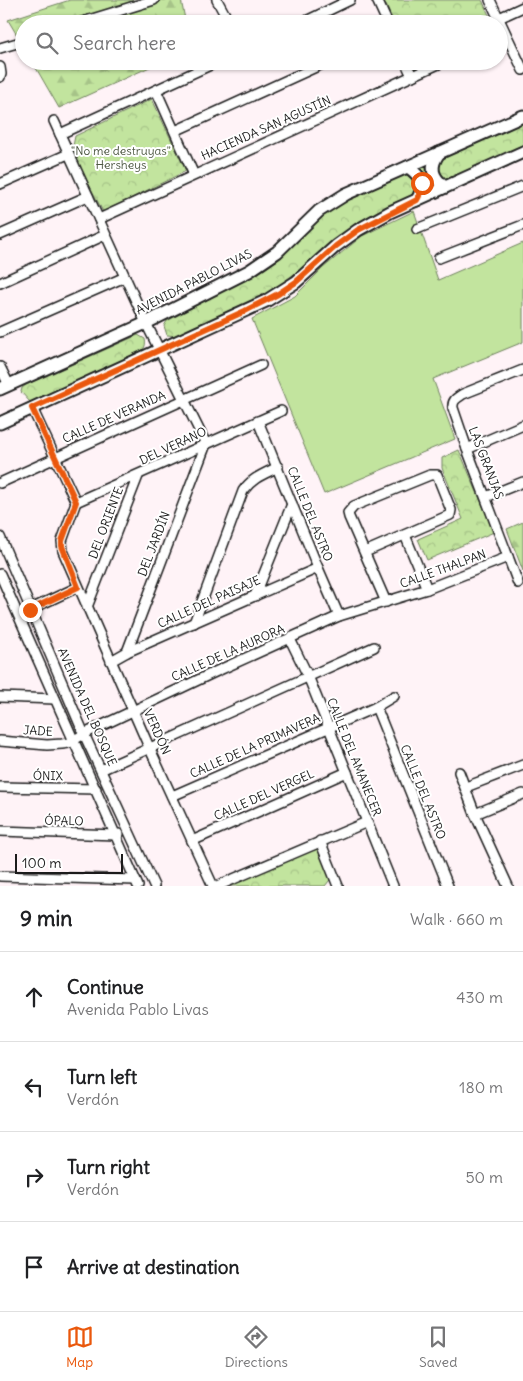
<!DOCTYPE html>
<html lang="en">
<head>
<meta charset="utf-8">
<style>
	:root { --surface:#fff; --page:#f6f6f6; --text:#202124; --muted:#757577; --line:#e0e0e0; --accent:#ea580c }
	body { margin:0; font-family:Delius,sans-serif; background:var(--page); color:var(--text) }
	.scale { position:absolute; left:15px; bottom:12px; width:108px; box-sizing:border-box; padding-left:5px; border:2px solid #1c1c1c; border-top:0; font-size:14px; line-height:18px; white-space:nowrap; color:#1c1c1c; -webkit-text-stroke:4px #fff; paint-order:stroke }
	.stop { position:absolute; width:15px; height:15px; margin:-11px; border:4px solid #ea580c; border-radius:50%; background:#fff }
	.stop.end { background:#ea580c; border-color:#fff; box-shadow:0 1px 5px #0008 }
	.list { margin:0; padding:0; list-style:none }
	h2 { display:flex; justify-content:space-between; align-items:center; height:65px; margin:0; padding:0 20px; font-size:21px }
	h2 small { font-size:16px; font-weight:400; color:var(--muted) }
	.list li { display:grid; grid-template-columns:32px 1fr auto; gap:15px; align-items:center; box-sizing:border-box; height:90px; padding:0 20px; border-top:1px solid var(--line) }
	.list b { display:block; font-size:19px; white-space:nowrap }
	.list p { margin:0; font-size:16px; white-space:nowrap; color:var(--muted) }
	.list em { font-size:16px; font-style:normal; color:var(--muted) }
	.icon { flex:none; width:28px; height:28px; fill:none; stroke:currentColor; stroke-width:2; stroke-linecap:round; stroke-linejoin:round }
	.map { position:relative; flex:none; width:523px; height:886px; overflow:hidden }
	.search { position:absolute; background:var(--surface); box-shadow:0 1px 4px #0004; left:15px; right:15px; top:15px; height:55px; display:flex; align-items:center; gap:12px; box-sizing:border-box; padding:0 18px; border-radius:28px; color:var(--muted); font-size:19px }
	.sheet { height:425px; background:var(--surface) }
	nav { display:flex; justify-content:space-around; align-items:center; box-sizing:border-box; height:70px; border-top:1px solid var(--line); background:var(--surface); font-size:14px; color:var(--muted) }
	nav a { display:grid; justify-items:center; gap:2px }
	nav .on { color:var(--accent) }
	.map>svg:first-child { display:block }
</style>
</head>
<body>
<div class="map">
<svg width="523" height="886" viewBox="0 0 523 886">
	<defs>
		<pattern id="forest-firs" width="22" height="20" patternUnits="userSpaceOnUse" patternTransform="scale(1.25)"><rect width="22" height="20" fill="#c2e49e"/><path d="M5 1l3.5 6h-7zM16 11l3.5 6h-7z" fill="#a6c388"/></pattern>
		<pattern id="park-crowns" width="20" height="18" patternUnits="userSpaceOnUse" patternTransform="scale(1.25)"><rect width="20" height="18" fill="#c2e49e"/><path d="M2 6a3 3 0 1 1 6 0M12 15a3 3 0 1 1 6 0" fill="none" stroke="#a6c388"/></pattern>
	</defs>
	<rect width="100%" height="100%" fill="#fff3f7"/>
	<filter id="ink" filterUnits="userSpaceOnUse"><feTurbulence type="fractalNoise" baseFrequency=".02" numOctaves="2"/><feDisplacementMap in="SourceGraphic" scale="10" xChannelSelector="R" yChannelSelector="G"/><feConvolveMatrix kernelMatrix="1 2 1 2 8 2 1 2 1" color-interpolation-filters="sRGB"/></filter>
	<g filter="url(#ink)">
		<g fill="#c2e49e" stroke="#6f805d">
			<path d="M426 164 427 176 437 186 426 191C430 182 425 173 417 168Z"/>
			<path d="M414 211 438 280 523 243V342L433 379 455 439 324 494 252 319 295 296 323 268 362 236Z"/>
		</g>
		<g fill="url(#forest-firs)" stroke="#6f805d">
			<path d="M70 0H181L186 24H24V47L8 20Z"/>
			<path d="M32 61H163L59 108Z"/>
			<path d="M523 522V571L507 529Z"/>
		</g>
		<g fill="url(#park-crowns)" stroke="#6f805d">
			<path d="M384 0H482L493 24H394Z"/>
			<path d="M410 61H436L419 69 412 66Z"/>
			<path d="M152 99 186 171 103 212 72 151 75 136Z"/>
			<path d="M523 123V147L451 179 446 180 439 177 437 162 443 157Z"/>
			<path d="M405 174 416 179V194L341 234 302 268 270 292 253 301 178 336 167 335 164 326 167 321 265 269 280 258 315 222 337 206Z"/>
			<path d="M138 335 145 339C147 348 142 351 135 355L36 400 30 402 21 392 22 388 26 385Z"/>
			<path d="M459 450 494 532 427 560 418 539 463 519 442 468V458Z"/>
			<path d="M320 841 334 875 325 886H217Z"/>
		</g>
		<g fill="none" stroke-linecap="round" stroke-linejoin="round">
			<defs>
				<g id="minor">
					<path d="M217 0 230 24"/>
					<path d="M377 0 388 24"/>
					<path d="M490 0 523 70"/>
					<path d="M499 18 523 7"/>
					<path d="M76 24 154 0"/>
					<path d="M300 24 350 0"/>
					<path d="M0 48 24 41"/>
					<path d="M405 61 412 76"/>
					<path d="M0 67 1 74 0 77"/>
					<path d="M156 90 194 175"/>
					<path d="M54 121 146 323 206 444 127 652"/>
					<path d="M175 131 329 61"/>
					<path d="M60 134 219 61"/>
					<path d="M0 184 68 154"/>
					<path d="M99 219 445 61"/>
					<path d="M417 229 523 186"/>
					<path d="M0 235 88 196"/>
					<path d="M439 258 523 225"/>
					<path d="M0 283 105 235"/>
					<path d="M0 332 125 277"/>
					<path d="M0 367 9 385"/>
					<path d="M32 408 76 502 62 541 63 551 149 747 213 886"/>
					<path d="M258 421 318 568 339 616"/>
					<path d="M467 449 523 425"/>
					<path d="M0 483 261 365"/>
					<path d="M486 497 523 482"/>
					<path d="M76 502 281 411"/>
					<path d="M405 535 427 589"/>
					<path d="M0 537 84 734 154 886"/>
					<path d="M365 552 450 515 451 510 437 475H430L354 506 348 513 349 517 386 602"/>
					<path d="M0 574 138 886"/>
					<path d="M518 583 467 449 453 408C452 400 457 398 463 394L523 370"/>
					<path d="M255 596 292 504"/>
					<path d="M87 607 138 476"/>
					<path d="M31 609 78 587"/>
					<path d="M194 623 243 491C252 478 264 474 278 467"/>
					<path d="M290 639 308 676 393 886"/>
					<path d="M111 661 127 652 318 568"/>
					<path d="M0 697 55 699"/>
					<path d="M376 707 448 886"/>
					<path d="M0 741 47 745 62 744 69 743 84 734 215 672 339 616 427 589 508 557"/>
					<path d="M101 770 374 647"/>
					<path d="M459 772 475 814 508 886"/>
					<path d="M0 787 96 789"/>
					<path d="M466 787 523 765"/>
					<path d="M172 796 376 707 394 696"/>
					<path d="M475 814 523 794"/>
					<path d="M0 831 116 835 119 834"/>
					<path d="M192 841 347 772"/>
					<path d="M320 841 338 886"/>
					<path d="M0 876 135 880"/>
					<path d="M217 886 367 822"/>
				</g>
				<g id="major">
					<path d="M439 153C429 167 432 177 445 187"/>
					<path d="M408 167C421 176 426 185 417 200"/>
					<path d="M0 389 146 323 249 271 277 252 319 211 346 194 523 116"/>
					<path d="M0 423 266 301 296 282 336 246 358 230 390 212 523 152"/>
				</g>
			</defs>
			<use href="#minor" stroke="#1c1c1c" stroke-width="12"/>
			<use href="#major" stroke="#1c1c1c" stroke-width="15"/>
			<use href="#minor" stroke="#fff" stroke-width="9"/>
			<use href="#major" stroke="#fff" stroke-width="11"/>
		</g>
	</g>
	<g fill="none" stroke-linecap="round" stroke-linejoin="round" filter="url(#ink)">
		<path stroke="#ea580c" stroke-width="6" d="M30 610 78 587 62 546V541L76 502 32 408 245 311 278 294 296 282 336 246 358 230 417 200 422 190V183"/>
	</g>
	<g text-anchor="middle" stroke-width="4" stroke-linejoin="round" paint-order="stroke">
		<g font-size="12" fill="#1c1c1c" stroke="#fff">
			<text transform="translate(266 128) rotate(-24)" y="4">HACIENDA SAN AGUSTÍN</text>
			<text transform="translate(194 282) rotate(-27)" y="4">AVENIDA PABLO LIVAS</text>
			<text transform="translate(114 417) rotate(-24)" y="4">CALLE DE VERANDA</text>
			<text transform="translate(173 446) rotate(-25)" y="4">DEL VERANO</text>
			<text transform="translate(486 463) rotate(69)" y="4">LAS GRANJAS</text>
			<text transform="translate(310 514) rotate(68)" y="4">CALLE DEL ASTRO</text>
			<text transform="translate(106 523) rotate(-69)" y="4">DEL ORIENTE</text>
			<text transform="translate(154 544) rotate(-69)" y="4">DEL JARDÍN</text>
			<text transform="translate(443 569) rotate(-20)" y="4">CALLE THALPAN</text>
			<text transform="translate(209 602) rotate(-24)" y="4">CALLE DEL PAISAJE</text>
			<text transform="translate(228 653) rotate(-24)" y="4">CALLE DE LA AURORA</text>
			<text transform="translate(87 707) rotate(66)" y="4">AVENIDA DEL BOSQUE</text>
			<text transform="translate(38 731) rotate(3)" y="4">JADE</text>
			<text transform="translate(157 732) rotate(66)" y="4">VERDÓN</text>
			<text transform="translate(255 746) rotate(-24)" y="4">CALLE DE LA PRIMAVERA</text>
			<text transform="translate(354 757) rotate(68)" y="4">CALLE DEL AMANECER</text>
			<text transform="translate(48 776) rotate(1)" y="4">ÓNIX</text>
			<text transform="translate(423 792) rotate(68)" y="4">CALLE DEL ASTRO</text>
			<text transform="translate(264 795) rotate(-24)" y="4">CALLE DEL VERGEL</text>
			<text transform="translate(64 821) rotate(1)" y="4">ÓPALO</text>
		</g>
		<g font-size="12" fill="#4e5843" stroke="#fff">
			<text x="121" y="155">"No me destruyas"<tspan x="121" dy="14">Hersheys</tspan></text>
		</g>
	</g>
</svg>
<div class="scale">100 m</div>
<div class="stop" style="left:422px;top:183px"></div>
<div class="stop end" style="left:30px;top:610px"></div>
<div class="search"><svg class="icon" aria-label="search" viewBox="0 0 24 24"><circle cx="10" cy="10" r="6"/><path d="M15 15l6 6"/></svg>Search here</div>
</div>
<section class="sheet">
<h2>9 min<small>Walk · 660 m</small></h2>
<ul class="list">
<li><svg class="icon" aria-label="ahead" viewBox="0 0 24 24"><path d="M12 20V5M6 11l6-6 6 6"/></svg><div><b>Continue</b><p>Avenida Pablo Livas</p></div><em>430 m</em></li>
<li><svg class="icon" aria-label="left" viewBox="0 0 24 24"><path d="M17 20v-9H6M10 6l-5 5 5 5"/></svg><div><b>Turn left</b><p>Verdón</p></div><em>180 m</em></li>
<li><svg class="icon" aria-label="right" viewBox="0 0 24 24"><path d="M7 20v-9h11M14 6l5 5-5 5"/></svg><div><b>Turn right</b><p>Verdón</p></div><em>50 m</em></li>
<li><svg class="icon" aria-label="arrive" viewBox="0 0 24 24"><path d="M6 21V4h12l-3 4 3 4H6"/></svg><div><b>Arrive at destination</b></div></li>
</ul>
</section>
<nav>
<a class="on"><svg class="icon" aria-label="map" viewBox="0 0 24 24"><path d="M3 6l6-2 6 2 6-2v14l-6 2-6-2-6 2zM9 4v14M15 6v14"/></svg>Map</a>
<a><svg class="icon" aria-label="directions" viewBox="0 0 24 24"><path d="M12 3l9 9-9 9-9-9zM9 14v-3h6M13 9l2 2-2 2"/></svg>Directions</a>
<a><svg class="icon" aria-label="saved" viewBox="0 0 24 24"><path d="M7 4h10v16l-5-4-5 4z"/></svg>Saved</a>
</nav>
</body>
</html>
